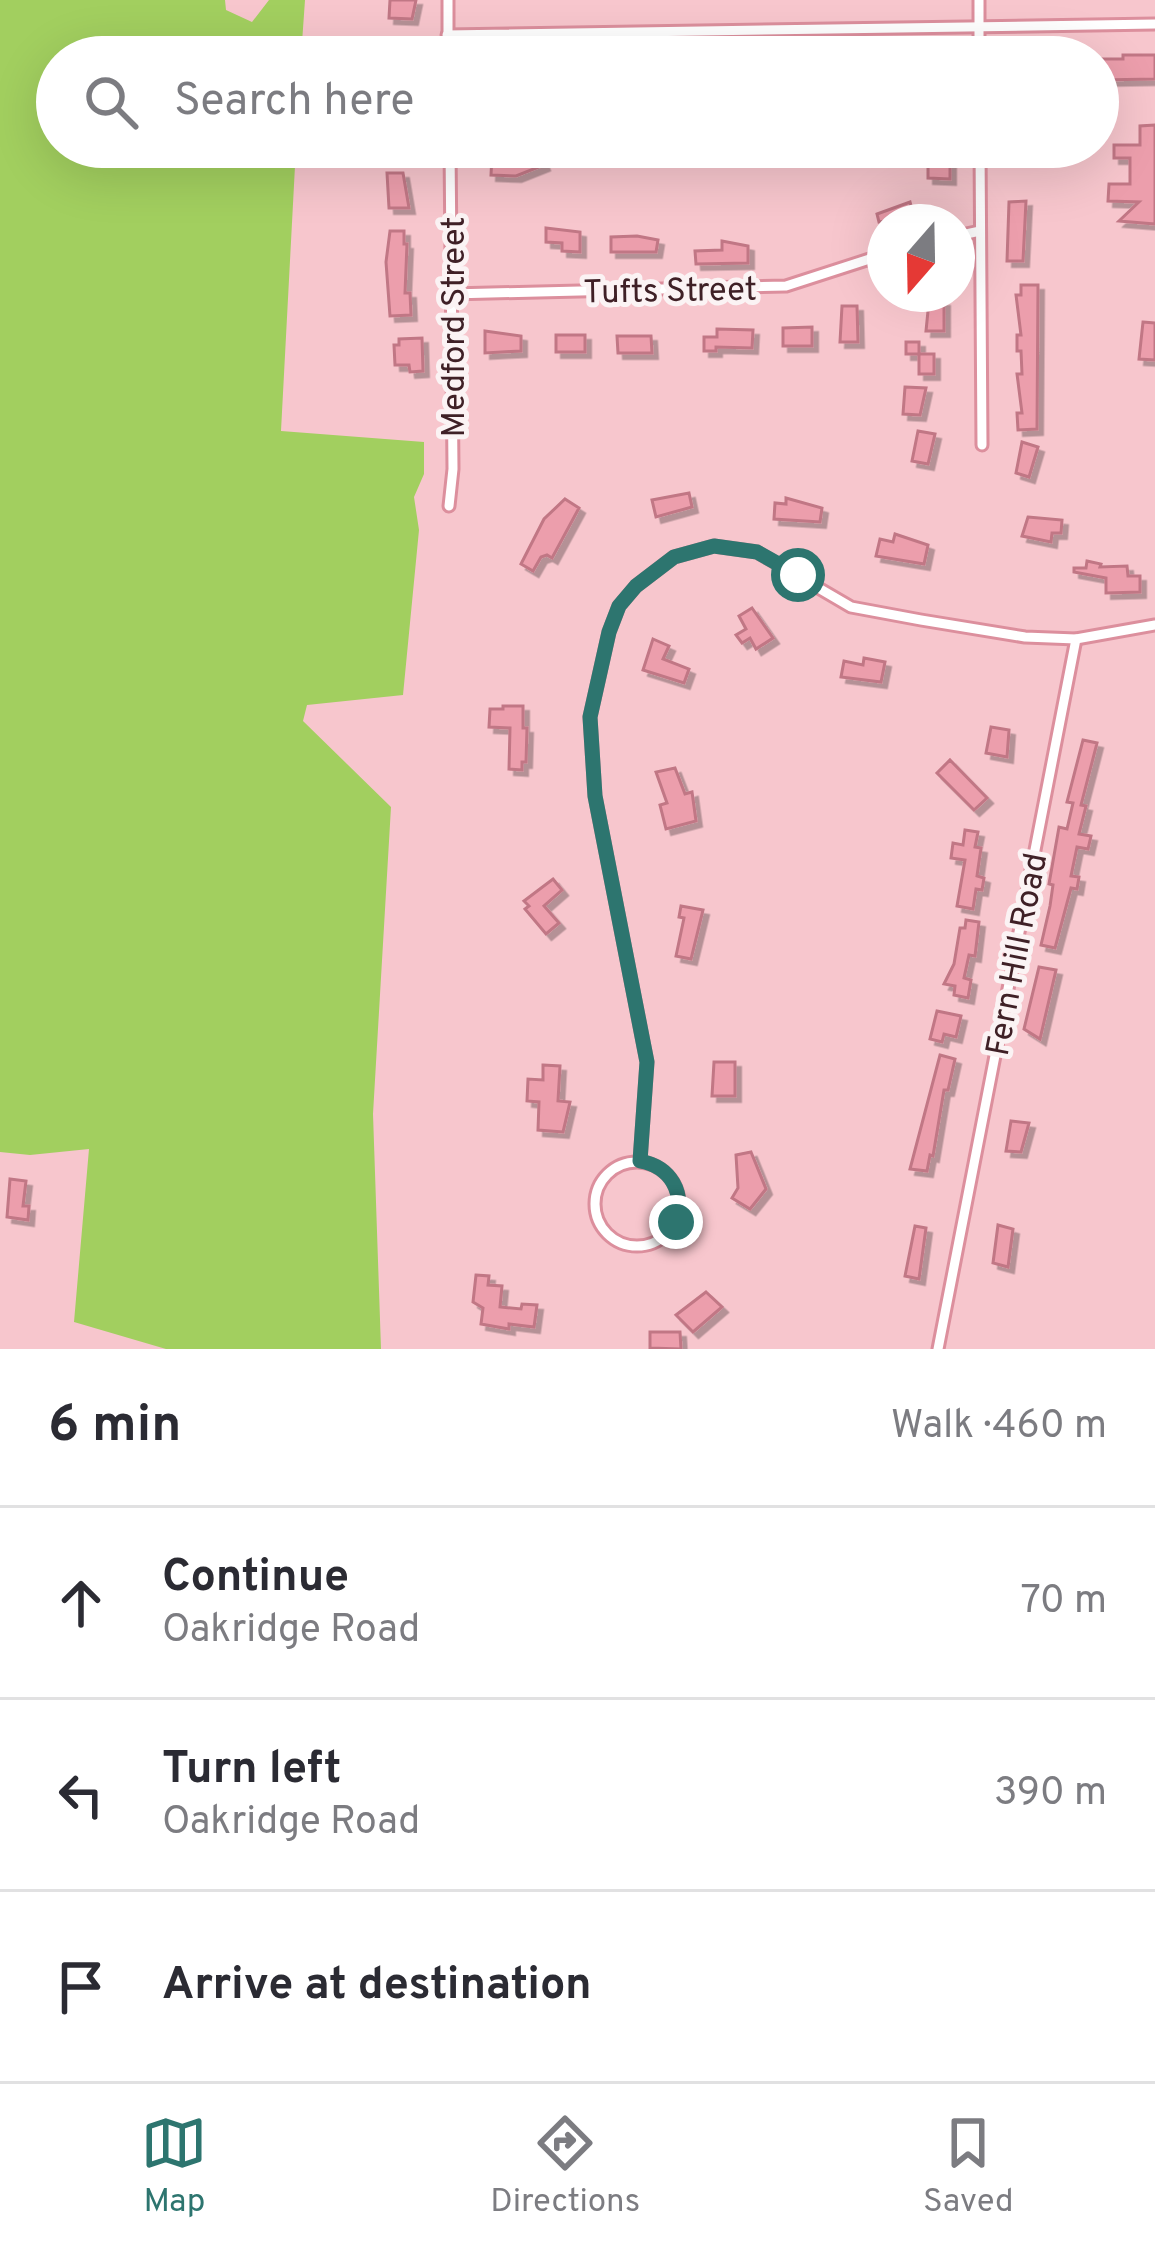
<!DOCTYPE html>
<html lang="en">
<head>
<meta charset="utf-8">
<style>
	:root { --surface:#fff; --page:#f2f2f3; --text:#2b2b33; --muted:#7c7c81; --line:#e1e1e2; --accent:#2d756f }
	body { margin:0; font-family:Overpass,sans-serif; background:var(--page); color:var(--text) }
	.compass { position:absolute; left:867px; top:204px; width:108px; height:108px; border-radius:50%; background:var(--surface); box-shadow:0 12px 48px #0002; rotate:200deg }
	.stop { position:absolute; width:36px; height:36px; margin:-27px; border:9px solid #2d756f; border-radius:50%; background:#fff }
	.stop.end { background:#2d756f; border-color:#fff; box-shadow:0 3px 12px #0008 }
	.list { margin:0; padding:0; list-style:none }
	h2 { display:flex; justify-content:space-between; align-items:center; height:156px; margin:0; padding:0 48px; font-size:51px }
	h2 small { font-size:39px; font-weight:400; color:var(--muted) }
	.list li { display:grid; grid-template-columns:78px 1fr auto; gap:36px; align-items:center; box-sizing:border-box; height:192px; padding:0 48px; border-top:3px solid var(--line) }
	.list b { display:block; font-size:45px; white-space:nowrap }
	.list p { margin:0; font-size:39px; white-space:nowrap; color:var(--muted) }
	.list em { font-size:39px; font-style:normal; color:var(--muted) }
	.icon { flex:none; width:66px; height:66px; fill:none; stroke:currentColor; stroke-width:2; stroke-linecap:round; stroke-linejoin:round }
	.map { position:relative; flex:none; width:1155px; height:1349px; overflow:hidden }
	.search { position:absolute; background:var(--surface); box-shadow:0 12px 48px #0002; left:36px; right:36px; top:36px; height:132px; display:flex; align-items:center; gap:30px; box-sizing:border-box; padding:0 42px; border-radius:66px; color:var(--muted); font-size:45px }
	.sheet { height:732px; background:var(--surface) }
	nav { display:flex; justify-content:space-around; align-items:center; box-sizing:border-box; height:168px; border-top:3px solid var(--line); background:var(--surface); font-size:33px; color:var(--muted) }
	nav a { display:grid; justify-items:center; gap:6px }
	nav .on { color:var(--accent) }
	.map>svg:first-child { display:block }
</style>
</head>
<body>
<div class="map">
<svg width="1155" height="1349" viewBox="0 0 1155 1349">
	<defs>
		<filter id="shadow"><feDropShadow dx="5.5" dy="5.5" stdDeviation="0" flood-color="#0004"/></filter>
	</defs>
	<rect width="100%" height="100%" fill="#f7c6cd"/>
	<path fill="#a2cf5f" d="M0 0H225L226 10 252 22 269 0H305L301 57H57V147H296L281 431 424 442V474L414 497 419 530 403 695 307 705 303 721 391 807 373 1114 381 1349H166L74 1322 89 1149 30 1155 0 1152Z"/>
	<g fill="#ec9eac" stroke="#c17785" stroke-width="3" filter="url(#shadow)">
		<path d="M390 0H416L412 19 389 18Z"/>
		<path d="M1123 55H1155V79L1098 80V59H1123Z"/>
		<path d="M1155 125V224L1119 221 1139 202 1108 201 1109 184H1130V158H1114V145H1140V126Z"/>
		<path d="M539 152 544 165 516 176 491 175 492 155 519 156 521 159Z"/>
		<path d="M928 157H950V179L928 178Z"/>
		<path d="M387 173H403L409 208H389Z"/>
		<path d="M1026 201 1023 261H1007L1009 202Z"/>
		<path d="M910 202 914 217 879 222 877 214Z"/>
		<path d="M546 228 580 232V252L562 251V243L546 242Z"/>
		<path d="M390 231H404V244H407L405 293H410L411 315 390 316 386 262Z"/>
		<path d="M637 236 658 240 656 252H611V237Z"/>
		<path d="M722 241 748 246V263L696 264 695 251 722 250Z"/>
		<path d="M1021 285H1038L1037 429 1018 430 1017 413H1022L1017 374H1022L1021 351H1017V335H1021L1016 295H1021Z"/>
		<path d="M929 301H944V331H926Z"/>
		<path d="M842 306H857L858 342H840Z"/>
		<path d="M1143 322 1155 323V360L1139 359Z"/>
		<path d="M812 327V346H783V328Z"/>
		<path d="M717 329 753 330 752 348 716 347V351H704V337H717Z"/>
		<path d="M485 331 521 336V351L485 353Z"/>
		<rect x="556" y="335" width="29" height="17"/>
		<path d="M617 336H651L652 353H618Z"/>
		<path d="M422 338 423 371 410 372 409 365H395L394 345H399V339Z"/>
		<path d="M906 342H919V354H934V374H919V354H906Z"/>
		<path d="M905 387 926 388 920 415 903 414Z"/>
		<path d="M918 431 935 434 928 464 912 461Z"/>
		<path d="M1022 442 1038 447 1029 477 1016 473Z"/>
		<path d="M689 493 692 507 656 517 652 500Z"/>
		<path d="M786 498 822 508 820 522 774 519 775 503 786 504Z"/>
		<path d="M565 499 579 508 552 558 547 555 541 557 533 571 521 564 544 519Z"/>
		<path d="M1028 517 1062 520 1061 533H1052L1051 542 1022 536Z"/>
		<path d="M895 534 928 545 924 564 876 556 880 539 893 542Z"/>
		<path d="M1087 561 1101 564 1100 567 1127 566 1128 576H1140V592L1106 593V578L1074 572V568H1086Z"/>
		<path d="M752 608 773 638 756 649 750 638 742 643 736 635 746 629 739 616Z"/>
		<path d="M653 639 669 646 663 659 689 669 684 683 643 670Z"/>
		<path d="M864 658 885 662 881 682 841 677 844 661 863 665Z"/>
		<path d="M503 706H523V728H527L526 762H522V770L509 769 510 728 489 727 490 709H503Z"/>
		<path d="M991 727 1009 730 1007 757 986 753Z"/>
		<path d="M1083 740 1097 743 1081 805 1086 806 1079 834 1091 836 1088 849 1077 847 1071 876 1079 877 1077 889 1071 888 1055 948 1041 945 1050 906 1053 885 1049 884 1059 827 1067 829 1073 803 1067 802Z"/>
		<path d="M950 760 987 798 974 810 937 773Z"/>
		<path d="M675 768 685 794 692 792 696 821 666 829 660 805 667 803 656 772Z"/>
		<path d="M965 830 978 832 975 847 981 848 977 876 984 878 982 890 976 889 973 909 957 906 965 860 951 858 953 843 963 845Z"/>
		<path d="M553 879 562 890 544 906 559 923 546 934 525 909 529 906 524 901Z"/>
		<path d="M681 906 703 910 691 959 676 956 684 918 679 917Z"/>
		<path d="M966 920 979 922 975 956 969 955 964 978 971 980 968 998 954 995 955 986 944 984 954 964 960 928H965Z"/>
		<path d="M1039 967 1056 970 1040 1039 1024 1029Z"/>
		<path d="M937 1011 961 1016 956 1037 944 1034 942 1042 930 1039Z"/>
		<path d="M940 1055 955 1059 948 1090H944L933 1156 930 1155 927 1171 910 1169Z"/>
		<path d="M714 1062H735V1096H712Z"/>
		<path d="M543 1065 560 1066 558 1101 570 1102 563 1132 538 1130 539 1102 527 1101 528 1079 543 1080Z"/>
		<path d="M1011 1121 1029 1123 1021 1152 1006 1151Z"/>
		<path d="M751 1152 766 1189 750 1209 732 1198 738 1188 736 1155Z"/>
		<path d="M10 1179 26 1181 23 1206H29L28 1220 7 1217Z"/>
		<path d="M998 1225 1013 1229 1008 1267 993 1263Z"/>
		<path d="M915 1226 926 1228 919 1279 905 1276Z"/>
		<path d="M476 1275 489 1276 488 1285 502 1286 500 1307 521 1309 522 1304 537 1305 534 1327 509 1324V1329L481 1324 483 1308 473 1302Z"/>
		<path d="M706 1292 722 1307 693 1332 676 1315Z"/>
		<path d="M650 1332H680L681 1349 650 1348Z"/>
	</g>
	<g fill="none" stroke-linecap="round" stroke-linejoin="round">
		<defs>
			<g id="minor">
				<path d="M448 0V57"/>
				<path d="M979 0V57"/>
				<path d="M447 35 1155 24"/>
				<path d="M980 147 982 445"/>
				<path d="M957 236 980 231"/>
				<path d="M451 294 786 286 885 254"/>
				<path d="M449 506 453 469 450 147"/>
				<path d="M640 1161 647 1062 595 796 590 717 609 632 619 606 636 586 674 557 714 546 757 552 851 607 921 620 1025 637 1076 639 1155 625"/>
				<circle cx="637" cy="1204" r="42"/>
				<path d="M938 1349 1076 639"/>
			</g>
		</defs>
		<use href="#minor" stroke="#dc8f9d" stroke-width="15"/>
		<use href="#minor" stroke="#fff" stroke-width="9"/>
	</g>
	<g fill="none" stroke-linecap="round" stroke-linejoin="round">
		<path stroke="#2d756f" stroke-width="15" d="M676 1222C685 1192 671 1167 640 1161L647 1062 595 796 590 717 609 632 619 606 636 586 674 557 714 546 757 552 798 575"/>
	</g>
	<g text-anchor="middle" stroke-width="10" stroke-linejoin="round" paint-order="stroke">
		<g font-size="33" fill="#3f2026" stroke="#fbf3f4">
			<text transform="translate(670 289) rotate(-1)" y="12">Tufts Street</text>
			<text transform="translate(452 327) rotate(-90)" y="12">Medford Street</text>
			<text transform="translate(1015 954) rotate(-79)" y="12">Fern Hill Road</text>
		</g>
	</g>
</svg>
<svg class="compass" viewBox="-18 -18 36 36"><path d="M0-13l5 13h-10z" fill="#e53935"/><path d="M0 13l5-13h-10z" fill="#7c7c81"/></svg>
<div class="stop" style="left:798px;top:575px"></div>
<div class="stop end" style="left:676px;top:1222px"></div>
<div class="search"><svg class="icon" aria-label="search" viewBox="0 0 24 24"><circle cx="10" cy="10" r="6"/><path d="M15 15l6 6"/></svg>Search here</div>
</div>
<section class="sheet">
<h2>6 min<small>Walk · 460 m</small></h2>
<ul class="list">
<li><svg class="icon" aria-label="ahead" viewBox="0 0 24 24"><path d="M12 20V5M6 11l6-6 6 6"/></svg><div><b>Continue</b><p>Oakridge Road</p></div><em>70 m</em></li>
<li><svg class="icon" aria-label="left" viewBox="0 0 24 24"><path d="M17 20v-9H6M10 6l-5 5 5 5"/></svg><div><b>Turn left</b><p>Oakridge Road</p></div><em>390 m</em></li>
<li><svg class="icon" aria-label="arrive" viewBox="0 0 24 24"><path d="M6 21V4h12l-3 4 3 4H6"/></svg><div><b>Arrive at destination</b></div></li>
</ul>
</section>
<nav>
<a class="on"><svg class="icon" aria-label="map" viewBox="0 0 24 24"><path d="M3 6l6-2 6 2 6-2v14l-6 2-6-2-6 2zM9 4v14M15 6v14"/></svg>Map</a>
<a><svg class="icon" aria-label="directions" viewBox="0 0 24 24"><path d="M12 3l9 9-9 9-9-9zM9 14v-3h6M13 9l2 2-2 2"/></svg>Directions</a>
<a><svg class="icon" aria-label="saved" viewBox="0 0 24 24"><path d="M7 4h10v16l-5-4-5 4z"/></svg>Saved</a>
</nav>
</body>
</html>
